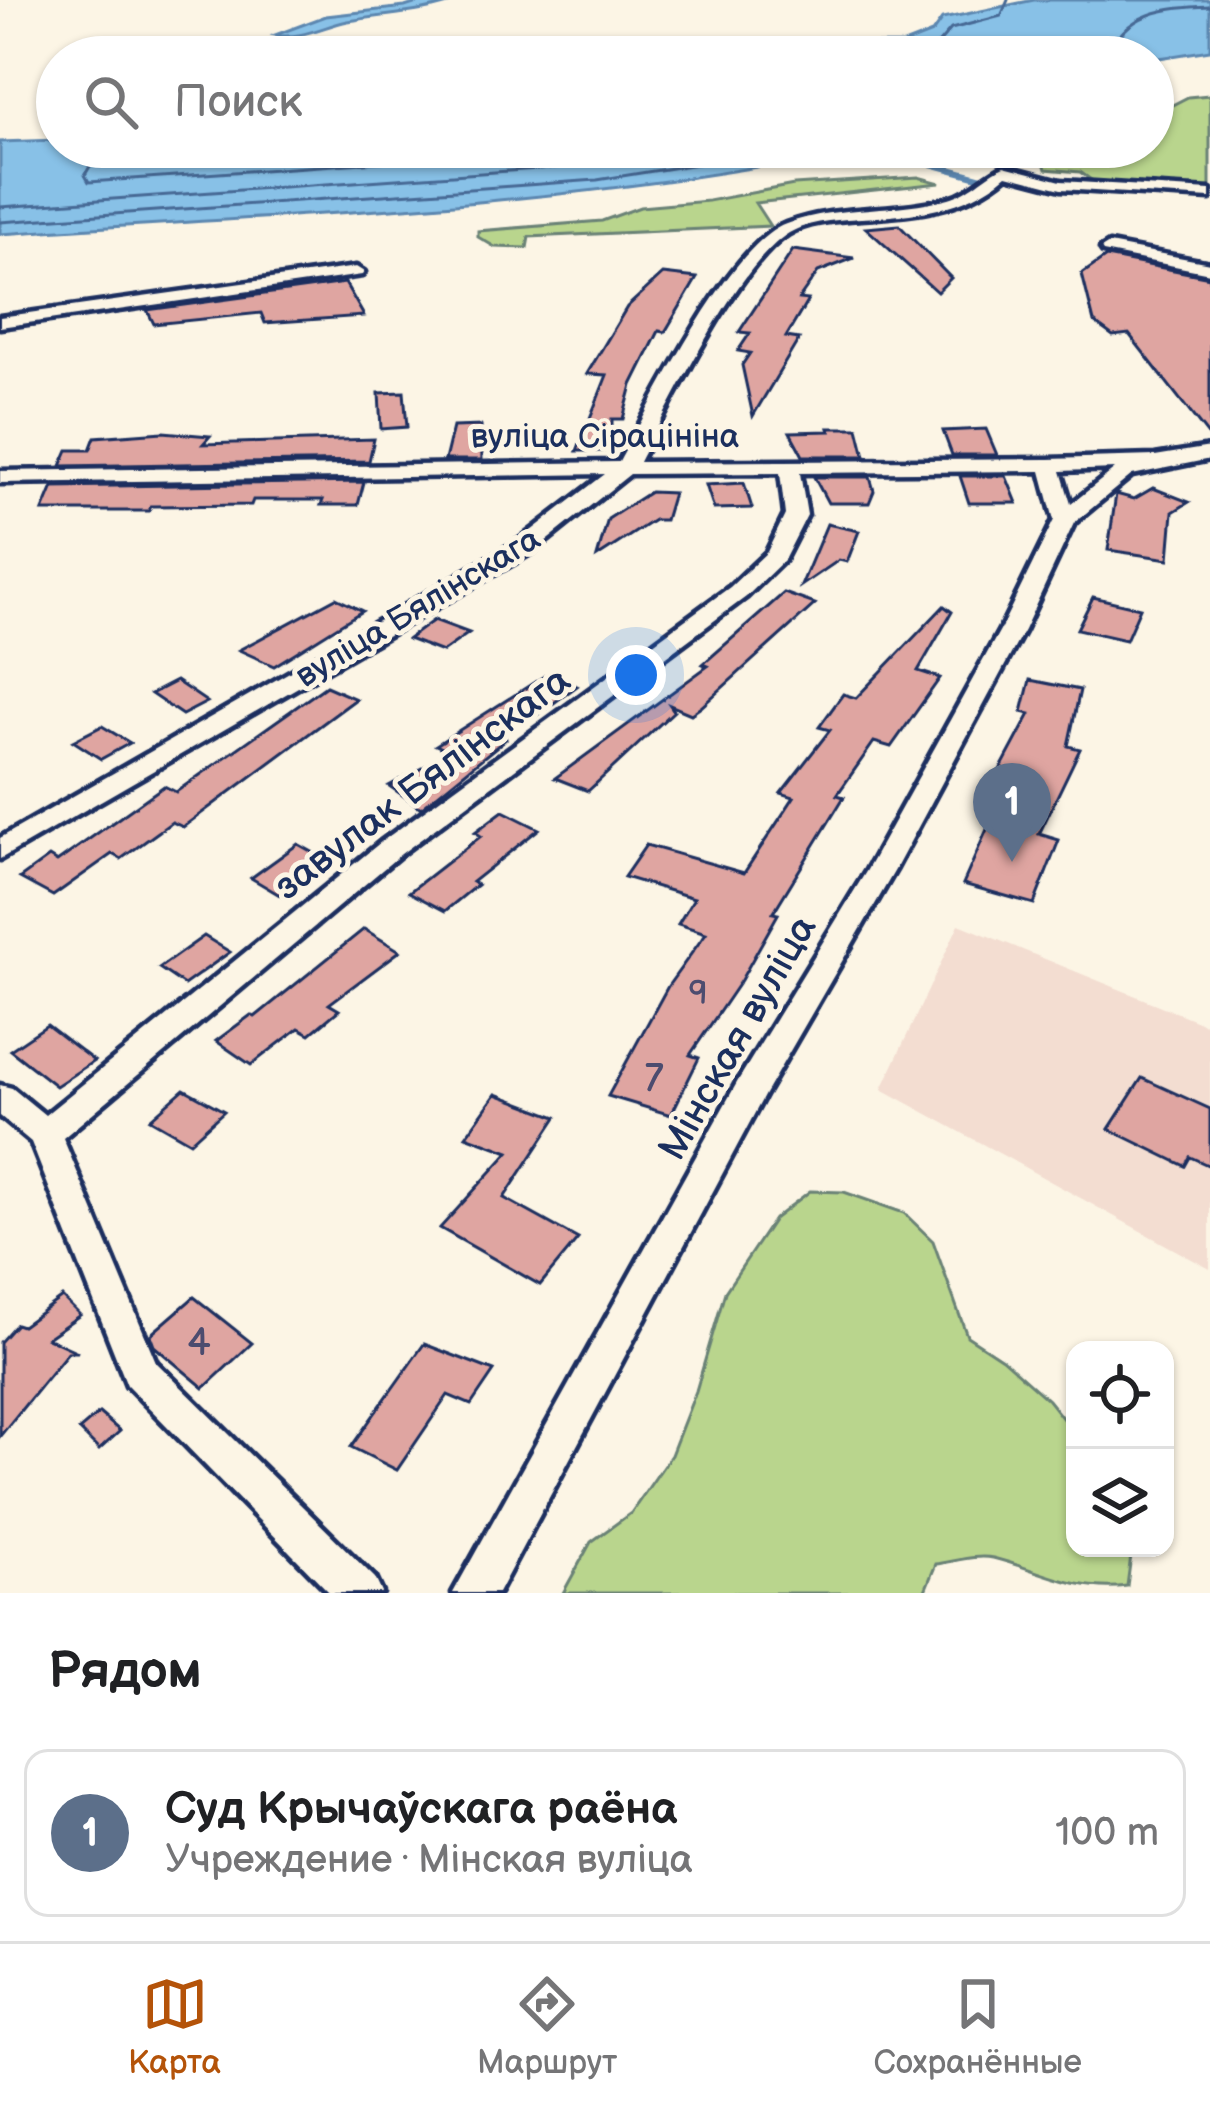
<!DOCTYPE html>
<html lang="ru">
<head>
<meta charset="utf-8">
<style>
	:root { --surface:#fff; --page:#f6f6f6; --text:#202124; --muted:#757577; --line:#e0e0e0; --accent:#b45309 }
	body { margin:0; font-family:"Balsamiq Sans",sans-serif; background:var(--page); color:var(--text) }
	.controls { position:absolute; right:36px; bottom:36px; display:grid; overflow:hidden; border-radius:24px; box-shadow:0 3px 9px #0004 }
	.controls button { width:108px; height:108px; display:grid; place-items:center; padding:0; border:0; border-bottom:3px solid var(--line); background:var(--surface); color:var(--text); font:60px sans-serif }
	.you { position:absolute; left:636px; top:675px; width:42px; height:42px; margin:-30px; border:9px solid #fff; border-radius:50%; background:#1a73e8; box-shadow:0 0 0 18px #1a73e833 }
	.badge { display:grid; place-items:center; width:78px; height:78px; border-radius:50%; background:var(--accent); color:#fff; font-size:39px; font-weight:700 }
	.pin { position:absolute; translate:-50% -99px; filter:drop-shadow(0 3px 6px #0008) }
	.pin::after { content:''; position:absolute; top:63px; width:42px; height:36px; background:inherit; clip-path:polygon(0 0,100% 0,50% 100%) }
	.list { margin:0; padding:0; list-style:none }
	h2 { display:flex; justify-content:space-between; align-items:center; height:156px; margin:0; padding:0 48px; font-size:51px }
	h2 small { font-size:39px; font-weight:400; color:var(--muted) }
	.list li { display:grid; grid-template-columns:78px 1fr auto; gap:36px; align-items:center; box-sizing:border-box; height:168px; margin:0 24px 24px; padding:0 24px; border:3px solid var(--line); border-radius:24px }
	.list b { display:block; font-size:45px; white-space:nowrap }
	.list p { margin:0; font-size:39px; white-space:nowrap; color:var(--muted) }
	.list em { font-size:39px; font-style:normal; color:var(--muted) }
	.icon { flex:none; width:66px; height:66px; fill:none; stroke:currentColor; stroke-width:2; stroke-linecap:round; stroke-linejoin:round }
	.map { position:relative; flex:none; width:1210px; height:1593px; overflow:hidden }
	.search { position:absolute; background:var(--surface); box-shadow:0 3px 9px #0004; left:36px; right:36px; top:36px; height:132px; display:flex; align-items:center; gap:30px; box-sizing:border-box; padding:0 42px; border-radius:66px; color:var(--muted); font-size:45px }
	.sheet { height:348px; background:var(--surface) }
	nav { display:flex; justify-content:space-around; align-items:center; box-sizing:border-box; height:168px; border-top:3px solid var(--line); background:var(--surface); font-size:33px; color:var(--muted) }
	nav a { display:grid; justify-items:center; gap:6px }
	nav .on { color:var(--accent) }
	.map>svg:first-child { display:block }
</style>
</head>
<body>
<div class="map">
<svg width="1210" height="1593" viewBox="0 0 1210 1593">
	<rect width="100%" height="100%" fill="#fcf5e5"/>
	<filter id="ink" filterUnits="userSpaceOnUse"><feTurbulence type="fractalNoise" baseFrequency=".00833" numOctaves="2"/><feDisplacementMap in="SourceGraphic" scale="24" xChannelSelector="R" yChannelSelector="G"/><feConvolveMatrix kernelMatrix="1 2 1 2 8 2 1 2 1" color-interpolation-filters="sRGB"/></filter>
	<g filter="url(#ink)">
		<path fill="#f3ddd1" d="M959 924 1210 1026V1269L882 1089Z"/>
		<g fill="#b9d58d" stroke="#6a8276" stroke-width="3">
			<path d="M1210 95V191L1097 184 1080 172 1046 169 1043 159 1081 147H1153V115L1188 97Z"/>
			<path d="M918 177 940 183 755 203 770 226 529 237 527 248 495 247 478 237V231L602 221 640 207 708 201 794 185Z"/>
			<path d="M810 1191 844 1192 904 1213 933 1241 967 1336 1002 1359 1048 1400 1075 1434V1548H1132L1127 1586C1077 1593 1038 1569 993 1558 977 1554 952 1562 936 1564L924 1593H563L591 1542 631 1513 671 1455 696 1391 725 1292 774 1219Z"/>
		</g>
		<g fill="#88c1e7" stroke="#5c87b0" stroke-width="3">
			<path d="M426 0H459C423 14 386 14 348 21 323 26 301 40 275 35L326 16 405 7Z"/>
			<path d="M1034 0H1210V50L1153 59 869 57 881 51 808 57H706L711 45 904 44 932 33 942 19Z"/>
			<path d="M57 140V147H861C579 208 288 214 0 234V142Z"/>
		</g>
		<g fill="none" stroke-linecap="round" stroke-linejoin="round">
			<g stroke="#476995" stroke-width="3">
				<path d="M728 57 906 55 938 44 951 29 1001 16 1008 0"/>
				<path d="M1108 57C1124 11 1167 8 1210 6"/>
				<path d="M101 147 85 175 89 182 596 147"/>
				<path d="M0 207 595 165 730 147"/>
				<path d="M0 222 597 180 804 147"/>
			</g>
			<path stroke="#5c87b0" stroke-width="6" d="M869 147 982 178"/>
		</g>
		<g fill="#dfa5a1" stroke="#1b2f5e" stroke-width="3">
			<path d="M899 225 951 278 937 292 866 228Z"/>
			<path d="M793 250 854 258 818 272 799 299 808 300 786 337 799 339 753 416 742 365 750 353 738 351 750 333 739 332Z"/>
			<path d="M1106 257 1210 277V438L1129 334 1113 336 1094 322 1082 274Z"/>
			<path d="M663 274 697 278 665 332 659 331 632 385 623 419H612V451H577L607 375 587 374 627 307Z"/>
			<path d="M345 283 364 316 265 323 261 313 154 324 147 310Z"/>
			<path d="M404 392 407 427 381 429 379 393Z"/>
			<path d="M481 426 482 460H445L453 427Z"/>
			<path d="M829 428H858L865 456H803L790 432 830 431Z"/>
			<path d="M986 429 997 455H952L943 431Z"/>
			<path d="M163 432 210 436 203 444 374 439 369 461 61 466 68 450H90L95 437Z"/>
			<path d="M960 476H1006L1017 503H969Z"/>
			<path d="M814 477H870L874 491 869 503H828Z"/>
			<path d="M364 482 358 505H321L323 500H253L251 505 151 506 149 511H43L53 487Z"/>
			<path d="M744 483 752 508 714 509 706 485Z"/>
			<path d="M1153 488 1189 502 1173 512 1169 559 1108 550 1116 494 1134 499Z"/>
			<path d="M650 492 673 493 665 520H654L597 557 608 519Z"/>
			<path d="M827 524 859 531 847 562 839 560 801 586Z"/>
			<path d="M784 593 815 604 701 707 691 714 670 705 674 711 588 791 555 778 708 666 703 664Z"/>
			<path d="M1093 597 1140 608 1126 640 1077 629Z"/>
			<path d="M336 598 362 611 274 666 239 650Z"/>
			<path d="M944 606 952 612 918 671 940 678 891 747 874 742 837 795 844 797 773 913 778 914 741 980 690 1055 699 1058 671 1115 608 1096 668 986 706 933 678 924 694 898 624 877 646 845 744 873 794 797 781 793 830 730 819 727 843 694 856 698Z"/>
			<path d="M434 620 469 633 442 652 408 639Z"/>
			<path d="M549 673 577 686 536 716 527 712 502 732 506 739 421 808 389 786 451 752 436 745Z"/>
			<path d="M1030 680 1080 690 1068 746 1080 749 1039 834 1059 840 1034 904 963 884 999 802 985 798 1030 714 1022 712Z"/>
			<path d="M176 681 207 702 182 715 151 694Z"/>
			<path d="M326 686 356 699 183 827 172 822 121 859 112 854 53 896 20 878 49 857 57 862 164 786 176 792Z"/>
			<path d="M102 726 130 743 101 759 73 741Z"/>
			<path d="M503 811 539 829 472 882 477 885 445 911 409 892 481 836 475 832Z"/>
			<path d="M298 844 332 863 283 897 251 878Z"/>
			<path d="M364 929 400 951 329 1004 339 1010 310 1034 299 1028 251 1065 216 1041 251 1015 255 1017Z"/>
			<path d="M204 936 230 952 184 985 159 968Z"/>
			<path d="M47 1025 94 1061 56 1086 10 1050Z"/>
			<path d="M1142 1078 1210 1109V1166L1190 1157 1185 1166 1109 1129Z"/>
			<path d="M184 1089 224 1111 190 1142 150 1119Z"/>
			<path d="M496 1094 557 1117 504 1198 578 1239 540 1285 440 1228 509 1152 466 1136Z"/>
			<path d="M62 1297 80 1315 47 1338 78 1352H68L0 1436V1342L16 1324 22 1326Z"/>
			<path d="M194 1297 252 1343 204 1388 154 1346 150 1335Z"/>
			<path d="M424 1344 494 1371 471 1405 448 1395 397 1470 351 1447Z"/>
			<path d="M99 1413 120 1431 99 1450 79 1430Z"/>
		</g>
		<g fill="none" stroke-linecap="round" stroke-linejoin="round">
			<defs>
				<g id="minor">
					<path d="M1004 166 1061 181 1210 190V198L1061 189 1007 175C965 211 914 215 861 218 837 220 810 221 789 233 735 267 673 402 639 462L1049 459 1155 456 1210 447V459L1132 475 1074 523 1024 630 895 870 765 1094 498 1593H453L739 1079 867 870 1000 630 1054 520 1041 471 800 473 807 515 784 560 746 597 401 854 63 1138 156 1362 375 1578 382 1593H330L127 1385 31 1142 0 1116V1085L12 1088 45 1115 381 842 730 587 767 552 785 515 780 473 630 474 534 551 0 859V838L518 541 605 474 0 483V471L619 462C652 405 728 245 786 224 839 204 895 213 949 198 971 192 985 175 1004 166ZM1115 469 1071 504 1061 471Z"/>
					<path d="M1109 244 1210 263V273L1103 252 1101 249Z"/>
					<path d="M356 267 364 272 362 275 0 327V317Z"/>
				</g>
			</defs>
			<use href="#minor" stroke="#1b2f5e" stroke-width="9"/>
			<use href="#minor" fill="#fcf5e5" fill-rule="evenodd"/>
		</g>
	</g>
	<g text-anchor="middle" stroke-width="10" stroke-linejoin="round" paint-order="stroke">
		<g font-size="33" fill="#1b2f5e" stroke="#fcf5e5">
			<text x="605" y="447">вуліца Сірацініна</text>
			<text transform="translate(417 606) rotate(-31)" y="12">вуліца Бялінскага</text>
		</g>
		<g font-size="33" fill="#4c4c6f">
			<text x="698" y="1004">9</text>
		</g>
		<g font-size="39" fill="#1b2f5e" stroke="#fcf5e5">
			<text transform="translate(421 782) rotate(-37)" y="14">завулак Бялінскага</text>
			<text transform="translate(736 1037) rotate(-60)" y="14">Мінская вуліца</text>
		</g>
		<g font-size="39" fill="#4c4c6f">
			<text x="654" y="1091">7</text>
			<text x="199" y="1355">4</text>
		</g>
	</g>
</svg>
<div class="controls">
<button><svg class="icon" aria-label="locate" viewBox="0 0 24 24"><circle cx="12" cy="12" r="6"/><path d="M12 2v4M12 18v4M2 12h4M18 12h4"/></svg></button>
<button><svg class="icon" aria-label="layers" viewBox="0 0 24 24"><path d="M12 4l9 5-9 5-9-5zM3 14l9 5 9-5"/></svg></button>
</div>
<div class="you"></div>
<div class="pin badge" style="left:1012px;top:862px;background:#5c6f8a">1</div>
<div class="search"><svg class="icon" aria-label="search" viewBox="0 0 24 24"><circle cx="10" cy="10" r="6"/><path d="M15 15l6 6"/></svg>Поиск</div>
</div>
<section class="sheet">
<h2>Рядом<small></small></h2>
<ul class="list">
<li><span class="badge" style="background:#5c6f8a">1</span><div><b>Суд Крычаўскага раёна</b><p>Учреждение · Мінская вуліца</p></div><em>100 m</em></li>
</ul>
</section>
<nav>
<a class="on"><svg class="icon" aria-label="map" viewBox="0 0 24 24"><path d="M3 6l6-2 6 2 6-2v14l-6 2-6-2-6 2zM9 4v14M15 6v14"/></svg>Карта</a>
<a><svg class="icon" aria-label="directions" viewBox="0 0 24 24"><path d="M12 3l9 9-9 9-9-9zM9 14v-3h6M13 9l2 2-2 2"/></svg>Маршрут</a>
<a><svg class="icon" aria-label="saved" viewBox="0 0 24 24"><path d="M7 4h10v16l-5-4-5 4z"/></svg>Сохранённые</a>
</nav>
</body>
</html>
